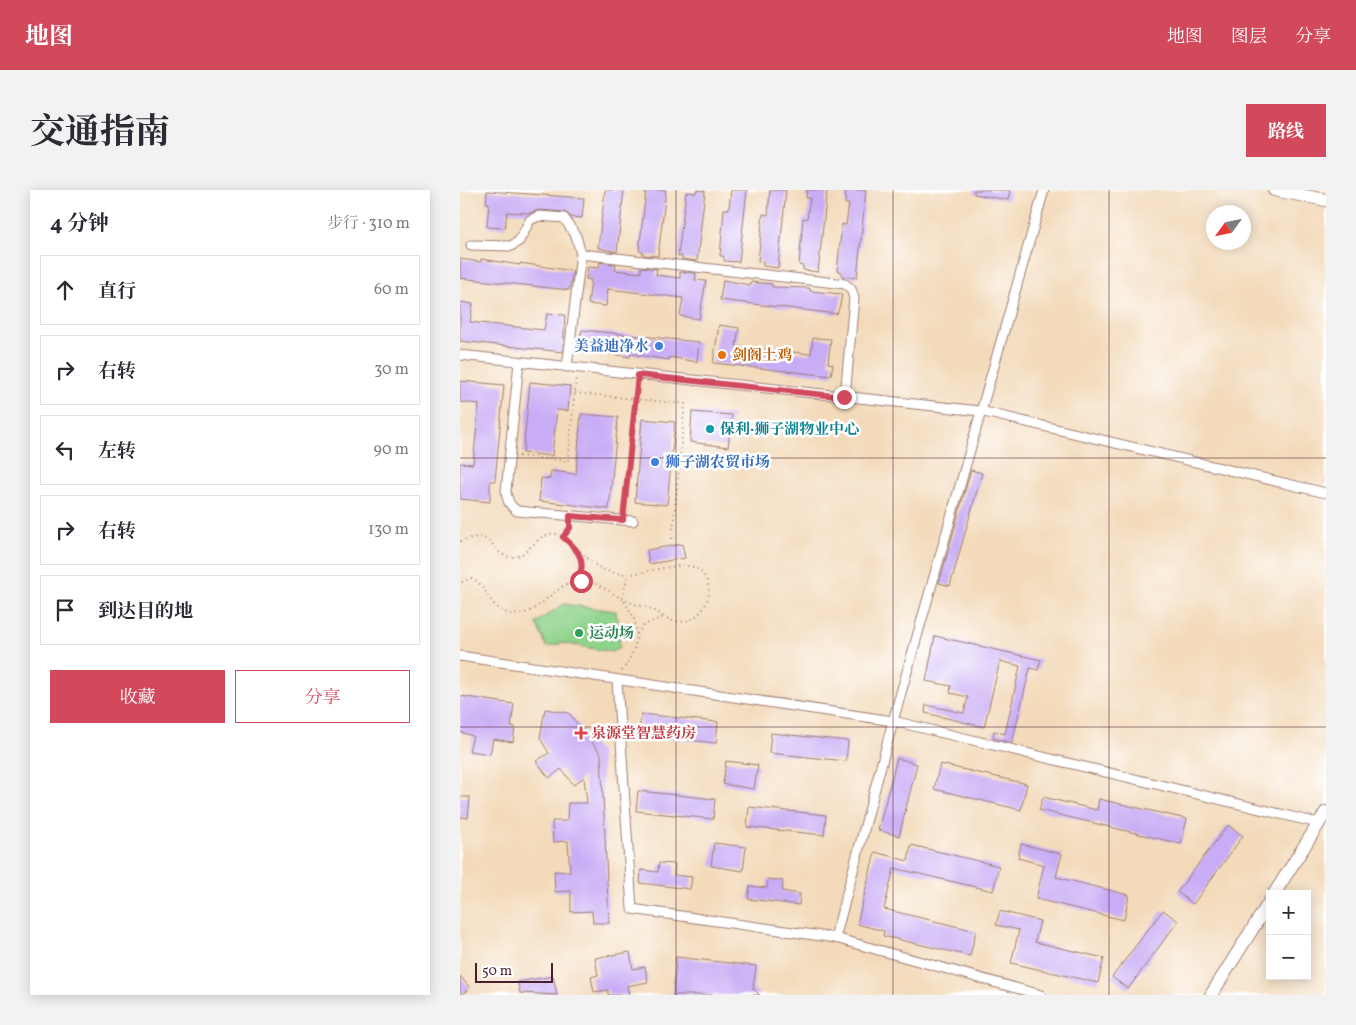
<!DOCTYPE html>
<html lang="zh">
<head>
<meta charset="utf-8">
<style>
	:root { --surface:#fff; --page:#f2f2f3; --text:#2b2b33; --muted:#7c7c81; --line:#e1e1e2; --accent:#d1495b }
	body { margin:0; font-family:Vollkorn,"Noto Serif SC",serif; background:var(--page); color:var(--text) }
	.controls { position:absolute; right:15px; bottom:15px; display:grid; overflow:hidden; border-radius:0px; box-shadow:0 2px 12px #0003 }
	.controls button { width:45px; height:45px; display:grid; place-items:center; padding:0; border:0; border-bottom:1px solid var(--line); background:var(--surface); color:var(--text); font:25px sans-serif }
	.compass { position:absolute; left:746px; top:15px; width:45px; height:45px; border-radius:50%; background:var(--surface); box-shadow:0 2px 12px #0003; rotate:237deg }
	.scale { position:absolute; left:15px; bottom:12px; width:78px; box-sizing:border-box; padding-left:5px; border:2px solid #4a1f2b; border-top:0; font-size:14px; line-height:18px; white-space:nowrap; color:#4a1f2b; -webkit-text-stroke:4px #fff; paint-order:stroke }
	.stop { position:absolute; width:15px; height:15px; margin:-11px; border:4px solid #d1495b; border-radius:50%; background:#fff }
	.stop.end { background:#d1495b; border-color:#fff; box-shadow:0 1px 5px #0008 }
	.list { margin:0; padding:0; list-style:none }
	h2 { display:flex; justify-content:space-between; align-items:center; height:65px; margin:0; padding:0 20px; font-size:21px }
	h2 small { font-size:16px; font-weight:400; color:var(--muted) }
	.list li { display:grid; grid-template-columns:32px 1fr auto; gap:15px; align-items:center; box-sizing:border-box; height:70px; margin:0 10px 10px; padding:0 10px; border:1px solid var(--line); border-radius:0px }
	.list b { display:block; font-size:19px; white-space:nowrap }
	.list em { font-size:16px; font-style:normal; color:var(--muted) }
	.actions { display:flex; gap:10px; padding:15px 20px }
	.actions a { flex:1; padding:11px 0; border:1px solid var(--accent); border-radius:0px; text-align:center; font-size:18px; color:var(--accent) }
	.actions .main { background:var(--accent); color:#fff }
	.icon { flex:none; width:28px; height:28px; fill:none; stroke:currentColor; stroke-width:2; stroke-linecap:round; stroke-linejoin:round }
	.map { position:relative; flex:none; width:866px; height:805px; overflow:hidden; border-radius:0px }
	header { display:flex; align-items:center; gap:30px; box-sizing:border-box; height:70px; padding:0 25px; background:var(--accent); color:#fff }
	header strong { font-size:24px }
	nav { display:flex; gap:28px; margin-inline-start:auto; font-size:18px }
	.intro { display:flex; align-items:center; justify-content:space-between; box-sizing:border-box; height:120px; padding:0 30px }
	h1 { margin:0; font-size:35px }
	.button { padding:12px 22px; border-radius:0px; background:var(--accent); color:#fff; font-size:18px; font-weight:700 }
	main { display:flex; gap:30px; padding:0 30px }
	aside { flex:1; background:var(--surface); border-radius:0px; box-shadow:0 2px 12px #0003 }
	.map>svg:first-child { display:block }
</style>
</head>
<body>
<header>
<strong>地图</strong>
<nav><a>地图</a><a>图层</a><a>分享</a></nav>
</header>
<div class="intro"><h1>交通指南</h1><a class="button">路线</a></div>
<main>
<aside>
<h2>4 分钟<small>步行 · 310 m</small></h2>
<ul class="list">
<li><svg class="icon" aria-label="ahead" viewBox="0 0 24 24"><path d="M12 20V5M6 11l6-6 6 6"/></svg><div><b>直行</b></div><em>60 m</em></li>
<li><svg class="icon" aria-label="right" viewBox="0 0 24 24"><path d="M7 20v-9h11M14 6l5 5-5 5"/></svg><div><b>右转</b></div><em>30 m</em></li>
<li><svg class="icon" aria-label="left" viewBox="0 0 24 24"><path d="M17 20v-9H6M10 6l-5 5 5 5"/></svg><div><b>左转</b></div><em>90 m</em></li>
<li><svg class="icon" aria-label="right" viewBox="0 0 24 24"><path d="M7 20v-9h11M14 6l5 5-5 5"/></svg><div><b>右转</b></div><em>130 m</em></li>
<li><svg class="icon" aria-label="arrive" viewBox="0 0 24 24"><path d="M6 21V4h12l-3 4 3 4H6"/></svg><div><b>到达目的地</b></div></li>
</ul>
<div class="actions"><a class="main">收藏</a><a>分享</a></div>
</aside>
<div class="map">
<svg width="866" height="805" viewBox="0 0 866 805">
	<rect width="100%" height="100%" fill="#fff"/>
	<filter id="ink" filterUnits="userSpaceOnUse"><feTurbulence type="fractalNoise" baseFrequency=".02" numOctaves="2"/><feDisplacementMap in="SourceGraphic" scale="10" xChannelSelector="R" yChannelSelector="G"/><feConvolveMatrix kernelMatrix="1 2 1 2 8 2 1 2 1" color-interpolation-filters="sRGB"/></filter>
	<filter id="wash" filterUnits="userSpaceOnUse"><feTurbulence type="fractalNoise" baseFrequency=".0096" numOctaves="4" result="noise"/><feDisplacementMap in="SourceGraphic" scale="20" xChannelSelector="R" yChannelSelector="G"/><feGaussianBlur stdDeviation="1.12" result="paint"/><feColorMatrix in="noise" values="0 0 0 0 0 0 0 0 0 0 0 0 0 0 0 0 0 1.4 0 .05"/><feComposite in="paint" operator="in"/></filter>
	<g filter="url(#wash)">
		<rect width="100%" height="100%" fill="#f3daba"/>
		<path fill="#8fd38b" stroke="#6c795b" d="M103 414 156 421 160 457 152 462 102 453 87 457 76 433Z"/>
		<g id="blocks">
			<g fill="#c8acf5">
				<path d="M145 0H164L157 62 138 58Z"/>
				<path d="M186 0H206L198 66 183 65V62L179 61Z"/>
				<path d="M236 0 245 1 237 71 222 69V66H218L226 2 236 3Z"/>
				<path d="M271 0H287L279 72 264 71V66H260L264 19H269Z"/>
				<path d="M310 0H326L318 78 303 76V72L298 71 303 24 308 25Z"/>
				<path d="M347 0H367L358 82 343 80V76L339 75 343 28 347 29 350 8H346Z"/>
				<path d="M386 0H406L397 88 382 86V82L377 81 382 34 386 35 389 14H385Z"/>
				<path d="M514 0H550L548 10 514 4Z"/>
				<path d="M27 1 124 8 122 28 111 27 105 22 80 20 69 23 47 22 45 38 27 37 29 13H26Z"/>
				<path d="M0 69 21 72V69L60 75V73L113 81 111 92 109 100 0 88Z"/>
				<path d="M140 72 156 74 155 80 181 83V77L197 79 196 85 220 88V82L236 83 235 90 246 91 239 129 220 126 223 108 148 99 146 116 128 114 131 90 126 89 128 77 139 78Z"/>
				<path d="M263 90 290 95V92L312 94V97L350 98V101L382 104 380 115 377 124 260 110Z"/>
				<path d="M0 112 13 114 10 132 84 140 87 124 105 125 103 162 0 151Z"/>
				<path d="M259 135 279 138 276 156 351 164 353 148 371 149 368 173 373 174 371 186 253 173Z"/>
				<path d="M122 140 239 152 237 172 209 167V170L171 164 170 167 149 164V162L116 159Z"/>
				<path d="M0 191 44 195 35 291H30V312L0 309V273L13 274 19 214 0 212Z"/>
				<path d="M70 192 110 196 108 221 97 220 92 266 63 263Z"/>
				<path d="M232 222 272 225 268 257 230 252Z"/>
				<path d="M121 224 158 227 149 319 79 311 81 288 90 289 91 281 116 284Z"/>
				<path d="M182 229 215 232 207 315 175 312Z"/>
				<path d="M511 280 522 283 490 396 479 393Z"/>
				<path d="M222 354 225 368 189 374 187 360Z"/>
				<path d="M475 446 581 470 578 480 570 478 552 553 533 548 534 541 545 544 560 476 540 471 524 537 465 523 466 515 504 523 508 507 490 503 491 496 466 491Z"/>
				<path d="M0 506 54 514 51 536 55 537 53 552 33 549 30 564 9 561 13 546 0 542Z"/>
				<path d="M85 519 109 523 141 564 149 733H133L132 721 111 722V701L95 702 94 681 110 682 109 667 108 651 93 652 92 631H107L108 613H127L124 587 114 595 101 579 89 588 76 571 89 563 80 548Z"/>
				<path d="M181 524 258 532 256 553 179 545Z"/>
				<path d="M311 543 388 551 386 571 309 563Z"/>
				<path d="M437 568 457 574 439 646 418 640Z"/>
				<path d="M266 571 298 575 294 599 263 594Z"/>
				<path d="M480 574 567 594 561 620 474 599Z"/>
				<path d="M178 601 255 609 253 629 176 621Z"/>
				<path d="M0 607H10L8 628 0 627Z"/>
				<path d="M583 607 637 620 639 609 727 629 721 654 579 620Z"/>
				<path d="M289 617 366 625 364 645 287 637Z"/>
				<path d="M768 635 783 646 733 714 717 702Z"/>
				<path d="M254 653 286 657 283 681 251 676Z"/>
				<path d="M561 654 602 664 596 687 669 705 664 730 576 709 584 675 558 668Z"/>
				<path d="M451 655 539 676 533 701 434 678 424 719 516 741 510 766 423 746 424 741 397 734 415 662 448 671Z"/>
				<path d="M199 673 215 674 214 685 232 687 230 699 180 693 181 680 198 682Z"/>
				<path d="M308 689 323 691 322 701 340 704 339 715 288 709 290 696 307 698Z"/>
				<path d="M703 720 718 731 668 799 652 787Z"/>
				<path d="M540 721 580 731 575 752 644 768 638 793 551 773 559 740 536 735Z"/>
				<path d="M170 762 173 779 185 777 188 792 167 796 169 805H148V800L134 802 131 787 138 785 135 768Z"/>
				<path d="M216 767 296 776 293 799 300 805H213Z"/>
				<path d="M0 786 10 798 1 805H0Z"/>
				<path d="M93 786 97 805 60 803 58 792Z"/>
			</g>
		</g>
	</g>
	<g filter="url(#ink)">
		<use href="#blocks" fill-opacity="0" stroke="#9e7c72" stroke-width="1"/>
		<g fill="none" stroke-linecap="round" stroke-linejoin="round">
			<defs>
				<g id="street">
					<path d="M11 55 51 56 59 51 70 30 79 26 104 28 116 46 121 64 107 177"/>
					<path d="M121 64 385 94 391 99 394 108 385 207"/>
					<path d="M0 165 520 221 866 303"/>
					<path d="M59 172 46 301C47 311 50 316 57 321L173 331"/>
					<path d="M0 466 433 531 858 633"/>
					<path d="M157 490 172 719 375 748 581 805"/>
					<path d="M375 748 433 531 584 0"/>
				</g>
				<g id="secondary">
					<path d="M814 0 866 10"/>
					<path d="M814 704 866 622"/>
					<path d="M751 805 810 711"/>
				</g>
			</defs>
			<use href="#street" stroke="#9e7c72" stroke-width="11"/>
			<use href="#secondary" stroke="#9e7c72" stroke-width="14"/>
			<g stroke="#9e7c72" stroke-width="2" stroke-dasharray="1 4" stroke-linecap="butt">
				<path d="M115 203 225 214 212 350"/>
				<path d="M59 266 108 271 116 188"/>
				<path d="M164 320 177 193"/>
				<path d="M103 347 107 343 111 335"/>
				<path d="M0 351C39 337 28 366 52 367 69 367 75 343 96 344 125 356 127 383 166 384 184 385 223 369 237 379 262 395 244 437 214 431 205 429 199 422 191 419 184 416 176 415 169 412 154 406 139 391 121 391 93 391 79 429 51 424 26 419 30 396 11 388L0 393"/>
				<path d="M114 392C124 383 123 374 119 363"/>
				<path d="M177 444 184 435 203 427"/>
				<path d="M162 481C180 455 183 435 162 409L168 385"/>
			</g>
			<use href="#street" stroke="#fff" stroke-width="9"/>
			<use href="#secondary" stroke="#fff" stroke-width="12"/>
		</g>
	</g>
	<g fill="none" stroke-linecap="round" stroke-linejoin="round" filter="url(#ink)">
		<path stroke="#d1495b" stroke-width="6" d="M121 391 112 393 119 387C127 369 116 358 103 347L110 338V326L163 330 178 185 384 207"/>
	</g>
	<path fill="none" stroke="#4a1f2b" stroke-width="1" stroke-opacity="0.55" d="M216 0V805M433 0V805M649 0V805M0 268H866M0 537H866"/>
	<g fill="#3f7fe0" stroke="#fff" stroke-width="2">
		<circle cx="199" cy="156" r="5"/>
		<circle cx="195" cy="272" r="5"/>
	</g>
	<circle fill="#e8710a" stroke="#fff" stroke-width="2" cx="262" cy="165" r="5"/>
	<circle fill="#0f9aa8" stroke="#fff" stroke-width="2" cx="250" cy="239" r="5"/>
	<circle fill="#2e9e5b" stroke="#fff" stroke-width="2" cx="119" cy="443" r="5"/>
	<path fill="#e0444e" stroke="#fff" stroke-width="2" d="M118.5 535.5h5v5h5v5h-5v5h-5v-5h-5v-5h5z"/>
	<g text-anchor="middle" stroke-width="5" stroke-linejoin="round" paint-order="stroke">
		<g font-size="15" font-weight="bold" fill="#366cbe" stroke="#fff" text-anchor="end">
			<text x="189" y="161">美益迪净水</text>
			<text x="205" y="277" text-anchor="start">狮子湖农贸市场</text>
		</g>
		<g font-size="15" font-weight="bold" fill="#c56008" stroke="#fff" text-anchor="start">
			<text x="272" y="170">剑阁土鸡</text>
		</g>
		<g font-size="15" font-weight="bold" fill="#0d838f" stroke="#fff" text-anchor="start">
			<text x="260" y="244">保利·狮子湖物业中心</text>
		</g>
		<g font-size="15" font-weight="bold" fill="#27864d" stroke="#fff" text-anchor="start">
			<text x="129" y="448">运动场</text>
		</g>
		<g font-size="15" font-weight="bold" fill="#be3a42" stroke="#fff" text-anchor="start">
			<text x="131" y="548">泉源堂智慧药房</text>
		</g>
	</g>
</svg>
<div class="controls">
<button>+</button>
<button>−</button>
</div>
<svg class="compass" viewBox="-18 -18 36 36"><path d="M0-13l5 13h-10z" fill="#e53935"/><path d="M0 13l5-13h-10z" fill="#7c7c81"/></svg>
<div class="scale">50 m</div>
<div class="stop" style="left:121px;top:391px"></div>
<div class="stop end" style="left:384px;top:207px"></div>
</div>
</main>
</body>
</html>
